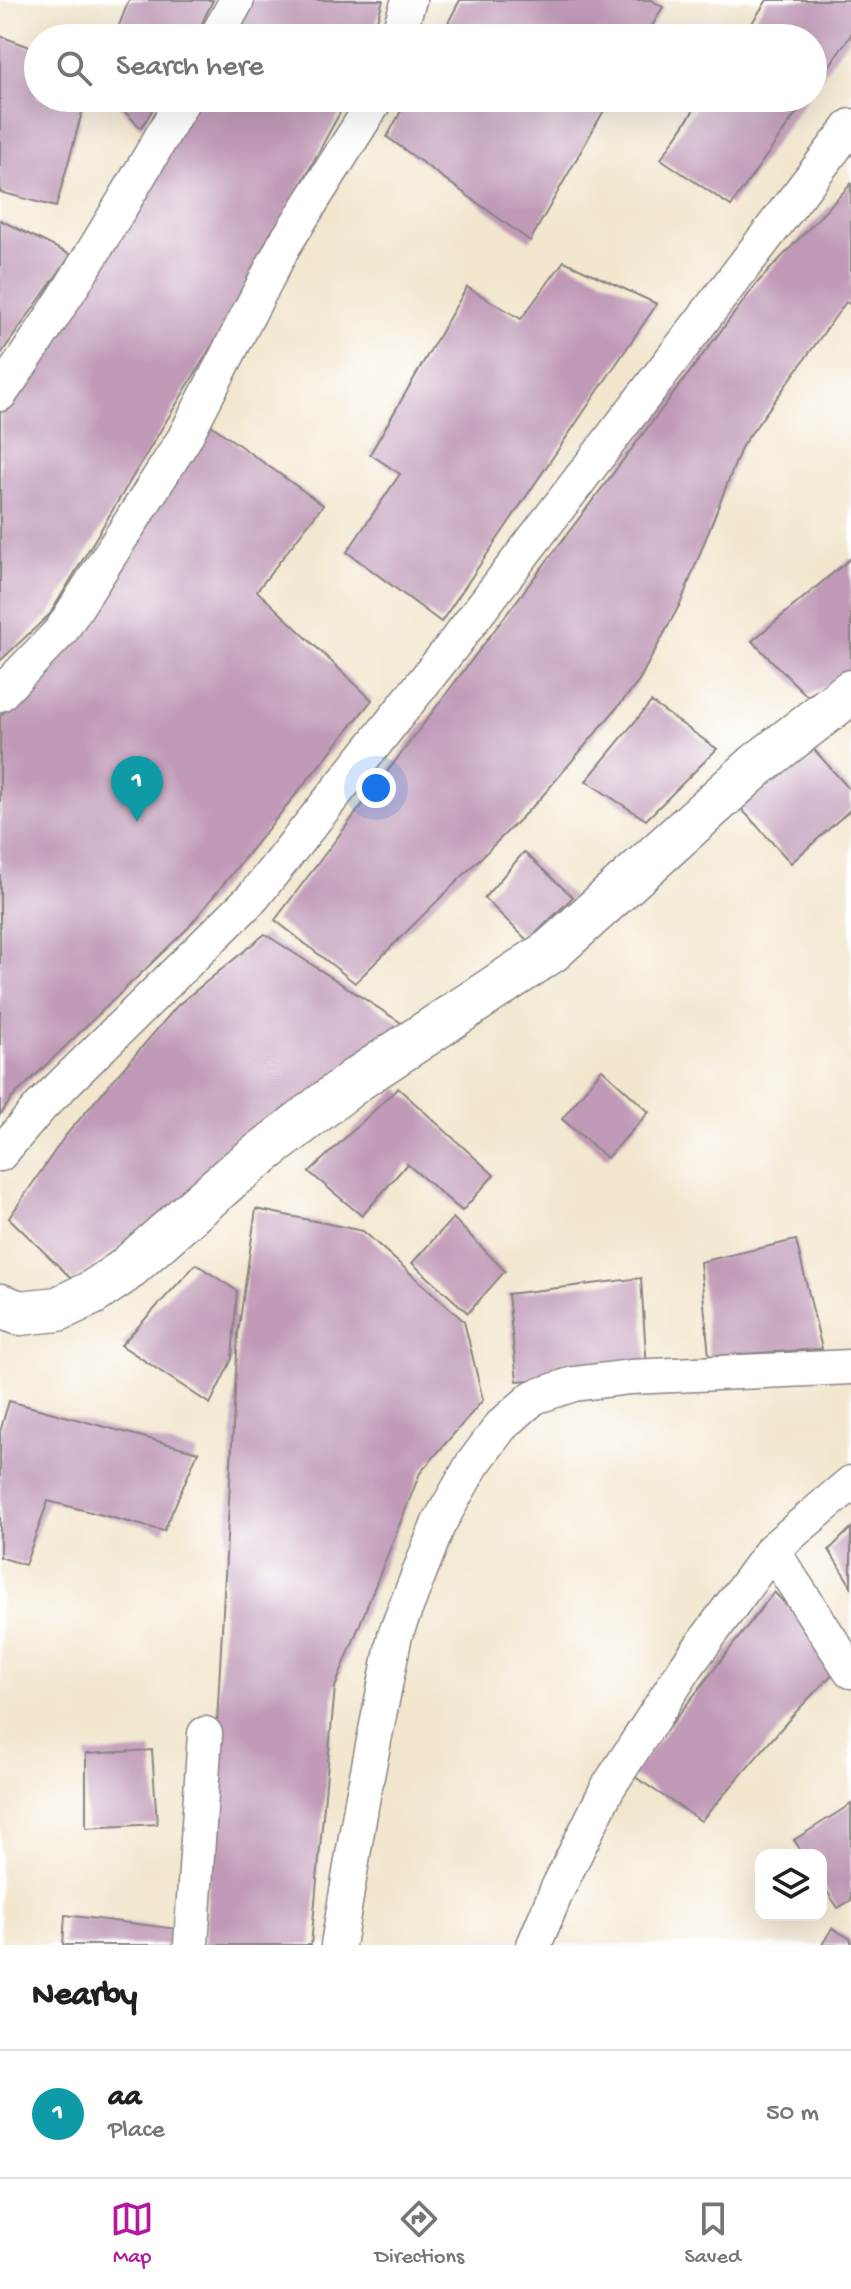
<!DOCTYPE html>
<html lang="en">
<head>
<meta charset="utf-8">
<style>
	:root { --surface:#fff; --page:#f6f6f6; --text:#202124; --muted:#757577; --line:#e0e0e0; --accent:#b5179e }
	body { margin:0; font-family:"Gochi Hand",sans-serif; background:var(--page); color:var(--text) }
	.controls { position:absolute; right:24px; bottom:24px; display:grid; overflow:hidden; border-radius:16px; box-shadow:0 8px 32px #0002 }
	.controls button { width:72px; height:72px; display:grid; place-items:center; padding:0; border:0; border-bottom:2px solid var(--line); background:var(--surface); color:var(--text); font:40px sans-serif }
	.you { position:absolute; left:376px; top:788px; width:28px; height:28px; margin:-20px; border:6px solid #fff; border-radius:50%; background:#1a73e8; box-shadow:0 0 0 12px #1a73e833 }
	.badge { display:grid; place-items:center; width:52px; height:52px; border-radius:50%; background:var(--accent); color:#fff; font-size:26px; font-weight:700 }
	.pin { position:absolute; translate:-50% -66px; filter:drop-shadow(0 2px 4px #0008) }
	.pin::after { content:''; position:absolute; top:42px; width:28px; height:24px; background:inherit; clip-path:polygon(0 0,100% 0,50% 100%) }
	.list { margin:0; padding:0; list-style:none }
	h2 { display:flex; justify-content:space-between; align-items:center; height:104px; margin:0; padding:0 32px; font-size:34px }
	h2 small { font-size:26px; font-weight:400; color:var(--muted) }
	.list li { display:grid; grid-template-columns:52px 1fr auto; gap:24px; align-items:center; box-sizing:border-box; height:128px; padding:0 32px; border-top:2px solid var(--line) }
	.list b { display:block; font-size:30px; white-space:nowrap }
	.list p { margin:0; font-size:26px; white-space:nowrap; color:var(--muted) }
	.list em { font-size:26px; font-style:normal; color:var(--muted) }
	.icon { flex:none; width:44px; height:44px; fill:none; stroke:currentColor; stroke-width:2; stroke-linecap:round; stroke-linejoin:round }
	.map { position:relative; flex:none; width:851px; height:1945px; overflow:hidden }
	.search { position:absolute; background:var(--surface); box-shadow:0 8px 32px #0002; left:24px; right:24px; top:24px; height:88px; display:flex; align-items:center; gap:20px; box-sizing:border-box; padding:0 28px; border-radius:44px; color:var(--muted); font-size:30px }
	.sheet { height:232px; background:var(--surface) }
	nav { display:flex; justify-content:space-around; align-items:center; box-sizing:border-box; height:112px; border-top:2px solid var(--line); background:var(--surface); font-size:22px; color:var(--muted) }
	nav a { display:grid; justify-items:center; gap:4px }
	nav .on { color:var(--accent) }
	.map>svg:first-child { display:block }
</style>
</head>
<body>
<div class="map">
<svg width="851" height="1945" viewBox="0 0 851 1945">
	<rect width="100%" height="100%" fill="#fff"/>
	<filter id="ink" filterUnits="userSpaceOnUse"><feTurbulence type="fractalNoise" baseFrequency=".0125" numOctaves="2"/><feDisplacementMap in="SourceGraphic" scale="16" xChannelSelector="R" yChannelSelector="G"/><feConvolveMatrix kernelMatrix="1 2 1 2 8 2 1 2 1" color-interpolation-filters="sRGB"/></filter>
	<filter id="wash" filterUnits="userSpaceOnUse"><feTurbulence type="fractalNoise" baseFrequency=".006" numOctaves="4" result="noise"/><feDisplacementMap in="SourceGraphic" scale="32" xChannelSelector="R" yChannelSelector="G"/><feGaussianBlur stdDeviation="1.8" result="paint"/><feColorMatrix in="noise" values="0 0 0 0 0 0 0 0 0 0 0 0 0 0 0 0 0 1.4 0 .05"/><feComposite in="paint" operator="in"/></filter>
	<g filter="url(#wash)">
		<rect width="100%" height="100%" fill="#f2e6ce"/>
		<g id="blocks">
			<g fill="#c09ab7">
				<path d="M129 0H213L195 38H114Z"/>
				<path d="M250 0H383L372 38H228Z"/>
				<path d="M460 0H651L663 7 645 38H440Z"/>
				<path d="M767 0H851V35L813 89V38H742Z"/>
				<path d="M0 36 38 50V98H86L56 207 0 192Z"/>
				<path d="M111 98H160L141 128Z"/>
				<path d="M195 98H348L226 322 50 614 0 661V411L24 381Z"/>
				<path d="M408 98H611L530 241 387 137Z"/>
				<path d="M702 98H807L731 206 661 159Z"/>
				<path d="M851 184V305L846 302 742 446 681 602 637 684 539 800 355 983 275 920 758 282Z"/>
				<path d="M0 220 71 255 0 355Z"/>
				<path d="M564 261 657 304 441 622 347 552 400 474 370 454 467 287 521 319Z"/>
				<path d="M208 423 323 505 257 591 372 700 188 928 12 1098 0 1115V716L46 670Z"/>
				<path d="M851 558V673L807 696 752 641Z"/>
				<path d="M651 702 717 749 646 820 586 781Z"/>
				<path d="M810 745 851 791V809L791 863 737 804Z"/>
				<path d="M524 852 573 897 528 941 484 898Z"/>
				<path d="M265 934 409 1028 74 1281 9 1218 65 1136 178 1005Z"/>
				<path d="M602 1069 649 1112 607 1158 562 1119Z"/>
				<path d="M398 1088 494 1175 462 1211 407 1164 362 1216 309 1172Z"/>
				<path d="M256 1209 363 1231 464 1321 483 1400 420 1473 335 1687 311 1945H205L238 1334Z"/>
				<path d="M453 1218 505 1271 468 1313 412 1263Z"/>
				<path d="M796 1240 822 1349 709 1356 700 1262Z"/>
				<path d="M196 1264 237 1291 232 1359 210 1404 121 1345Z"/>
				<path d="M641 1278 647 1370 517 1381 508 1294Z"/>
				<path d="M9 1401 198 1452 164 1531 48 1501 25 1565 0 1557V1432Z"/>
				<path d="M851 1528V1586L829 1550Z"/>
				<path d="M774 1592 842 1664 793 1715 701 1821 632 1775Z"/>
				<path d="M152 1750 157 1824 86 1828V1754Z"/>
				<path d="M851 1804V1900L838 1908 821 1882V1855H804L794 1840Z"/>
				<path d="M65 1915 178 1929 176 1945H63Z"/>
				<path d="M832 1928 851 1939V1945H822Z"/>
			</g>
		</g>
	</g>
	<g filter="url(#ink)">
		<use href="#blocks" fill-opacity="0" stroke="#8a8484" stroke-width="2"/>
		<g fill="none" stroke-linecap="round" stroke-linejoin="round">
			<defs>
				<g id="street">
					<path d="M216 38 237 0"/>
					<path d="M397 38 409 0"/>
					<path d="M0 394C67 299 126 199 184 98"/>
					<path d="M0 694 61 631 184 439 284 245 377 98"/>
					<path d="M0 1154 41 1106 253 897 446 654 851 126"/>
					<path d="M772 1550 851 1671"/>
					<path d="M191 1945 205 1734"/>
					<path d="M338 1945 362 1801 395 1635 438 1525 472 1465 501 1426 534 1397 574 1384 630 1377 851 1367"/>
					<path d="M534 1945 557 1890 607 1789 686 1667 772 1550 851 1483"/>
				</g>
				<path id="secondary" d="M0 1306 20 1313 58 1309 92 1293 123 1272 231 1177 356 1080 551 951 757 765 851 692"/>
			</defs>
			<use href="#street" stroke="#8a8484" stroke-width="37"/>
			<use href="#secondary" stroke="#8a8484" stroke-width="47"/>
			<use href="#street" stroke="#fff" stroke-width="34"/>
			<use href="#secondary" stroke="#fff" stroke-width="44"/>
		</g>
	</g>
</svg>
<div class="controls">
<button><svg class="icon" aria-label="layers" viewBox="0 0 24 24"><path d="M12 4l9 5-9 5-9-5zM3 14l9 5 9-5"/></svg></button>
</div>
<div class="you"></div>
<div class="pin badge" style="left:137px;top:822px;background:#0f9aa8">1</div>
<div class="search"><svg class="icon" aria-label="search" viewBox="0 0 24 24"><circle cx="10" cy="10" r="6"/><path d="M15 15l6 6"/></svg>Search here</div>
</div>
<section class="sheet">
<h2>Nearby<small></small></h2>
<ul class="list">
<li><span class="badge" style="background:#0f9aa8">1</span><div><b>aa</b><p>Place</p></div><em>50 m</em></li>
</ul>
</section>
<nav>
<a class="on"><svg class="icon" aria-label="map" viewBox="0 0 24 24"><path d="M3 6l6-2 6 2 6-2v14l-6 2-6-2-6 2zM9 4v14M15 6v14"/></svg>Map</a>
<a><svg class="icon" aria-label="directions" viewBox="0 0 24 24"><path d="M12 3l9 9-9 9-9-9zM9 14v-3h6M13 9l2 2-2 2"/></svg>Directions</a>
<a><svg class="icon" aria-label="saved" viewBox="0 0 24 24"><path d="M7 4h10v16l-5-4-5 4z"/></svg>Saved</a>
</nav>
</body>
</html>
